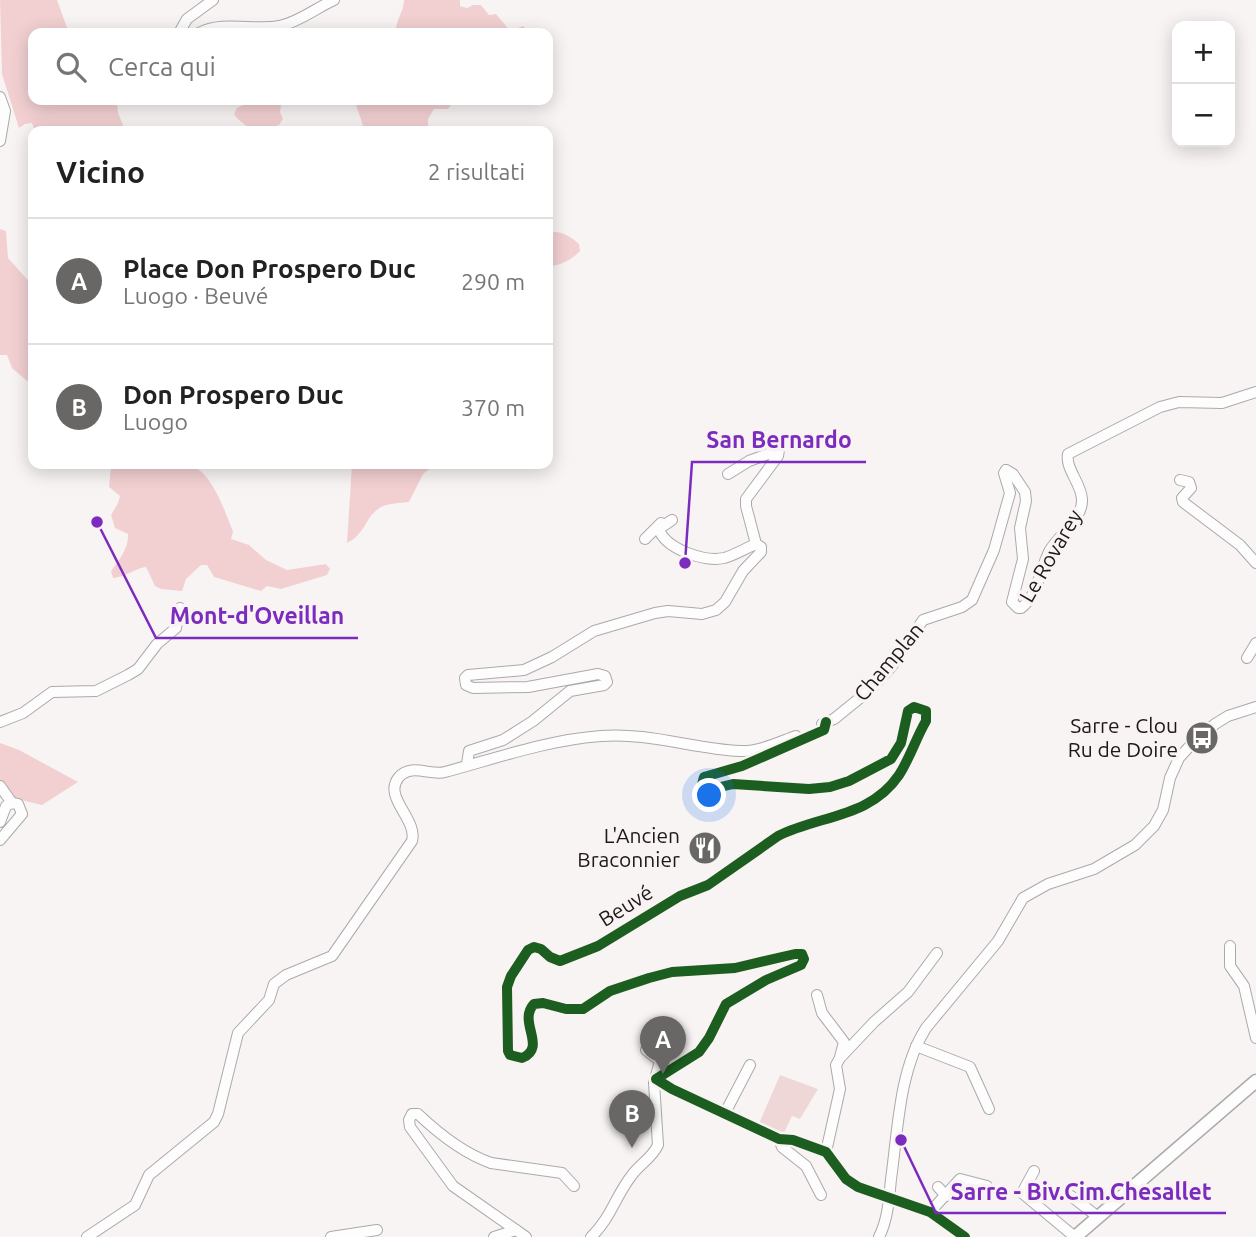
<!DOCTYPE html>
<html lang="it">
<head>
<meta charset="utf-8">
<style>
	:root { --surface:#fff; --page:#f6f6f6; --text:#222; --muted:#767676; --line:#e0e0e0; --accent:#696666 }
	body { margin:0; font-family:Ubuntu,sans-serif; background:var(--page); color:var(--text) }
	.controls { position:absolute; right:21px; top:21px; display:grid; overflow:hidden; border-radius:14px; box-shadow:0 4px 18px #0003 }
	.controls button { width:63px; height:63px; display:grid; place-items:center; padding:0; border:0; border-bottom:2px solid var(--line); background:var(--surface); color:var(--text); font:35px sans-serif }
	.you { position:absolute; left:710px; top:796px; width:24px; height:24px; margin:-18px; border:5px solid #fff; border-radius:50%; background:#1a73e8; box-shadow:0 0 0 10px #1a73e833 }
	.badge { display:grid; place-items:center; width:46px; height:46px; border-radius:50%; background:var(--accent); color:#fff; font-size:23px; font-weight:700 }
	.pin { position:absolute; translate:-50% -58px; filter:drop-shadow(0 2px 4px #0008) }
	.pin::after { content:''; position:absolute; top:37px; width:24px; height:21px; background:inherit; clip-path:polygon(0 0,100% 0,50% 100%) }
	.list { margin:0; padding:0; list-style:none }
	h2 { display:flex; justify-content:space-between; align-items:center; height:91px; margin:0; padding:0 28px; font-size:30px }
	h2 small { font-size:23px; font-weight:400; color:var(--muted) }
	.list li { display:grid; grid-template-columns:46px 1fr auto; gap:21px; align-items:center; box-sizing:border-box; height:126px; padding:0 28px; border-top:2px solid var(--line) }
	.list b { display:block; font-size:26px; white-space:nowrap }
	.list p { margin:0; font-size:23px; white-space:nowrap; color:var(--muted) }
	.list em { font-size:23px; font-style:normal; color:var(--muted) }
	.icon { flex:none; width:38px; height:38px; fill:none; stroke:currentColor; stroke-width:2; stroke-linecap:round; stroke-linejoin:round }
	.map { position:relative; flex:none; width:1256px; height:1237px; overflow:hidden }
	.search { position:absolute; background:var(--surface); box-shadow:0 4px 18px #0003; left:28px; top:28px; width:525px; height:77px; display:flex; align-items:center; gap:18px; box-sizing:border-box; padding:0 24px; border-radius:14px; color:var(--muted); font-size:26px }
	.panel { position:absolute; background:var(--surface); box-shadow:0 4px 18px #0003; left:28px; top:126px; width:525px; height:343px; border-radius:14px }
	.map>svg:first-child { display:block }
</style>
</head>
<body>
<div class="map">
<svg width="1256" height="1237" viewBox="0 0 1256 1237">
	<rect width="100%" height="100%" fill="#f9f4f4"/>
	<path fill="#efd7d8" d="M780 1075 818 1089 800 1119 792 1116 783 1135 758 1126Z"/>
	<g fill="#f2d0d2">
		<path d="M0 0H57L69 33H33V100H118C115 115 123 118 124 131H35L32 123 25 124 19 128 2 74Z"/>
		<path d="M404 0H460V6L467 8 473 5H481L489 15 496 14 510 31 523 26 531 33H396C395 20 404 12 404 0Z"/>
		<path d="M253 100H297L281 105 280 112 283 119 279 125 273 127 275 131H251C245 123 239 122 234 114L237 108Z"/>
		<path d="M355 100H454L448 109H434L428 119V126L424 131H398L395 128 388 131H364C362 119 357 111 355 100Z"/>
		<path d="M0 229 6 231 8 258 33 286V386L12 368 7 355H0Z"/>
		<path d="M554 232C564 232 572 238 579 244L580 251C572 260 559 266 548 266V235Z"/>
		<path d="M106 464C127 464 177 459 194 467 213 475 226 514 233 532L231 539 249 545 266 560 287 570 326 564 330 569 327 575 281 589 267 586 261 591 214 577 207 565H201L186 579 182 591 161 589 155 586 146 567C135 568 127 577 113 578L111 571C119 560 129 548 128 534L115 528 111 515 118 503 120 496 109 487 111 467Z"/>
		<path d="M352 464H436L423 474 409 502C400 503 389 503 381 507 364 517 367 533 347 543Z"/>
		<path d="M0 743 19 750 78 782 42 805 0 795Z"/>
	</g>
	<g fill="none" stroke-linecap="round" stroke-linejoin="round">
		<defs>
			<g id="minor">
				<path d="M179 33 187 19 213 0"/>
				<path d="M199 33C223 20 254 31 280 26 299 22 316 8 334 0"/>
				<path d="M0 97 5 111 0 141"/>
				<path d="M1006 470 1013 474 1025 492 1026 501 1020 528 1023 559 1012 602 1018 608H1021C1038 596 1040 568 1050 550 1059 535 1083 518 1082 500 1082 484 1065 469 1068 454L1160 407 1179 402 1222 403 1256 392"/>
				<path d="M1180 480 1189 482 1191 488 1182 498 1183 502 1240 545 1256 563"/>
				<path d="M672 520 660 528V532C669 550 705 562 724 558 735 555 746 548 756 544"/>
				<path d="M645 539 661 523"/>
				<path d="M1247 658 1256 643"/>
				<path d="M0 722 23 713 52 692 96 691 128 675 138 669 157 644 176 628 180 608"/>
				<path d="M826 722 824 730 742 766 704 777 702 784 708 790 733 784 809 789 830 787 849 781 891 759 901 743 908 711 914 707 926 711V721C916 738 910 758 899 775 870 818 820 815 778 836L708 885 680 896 598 946 560 961 550 957 541 949 534 947 528 950 511 976 507 987 508 1051 510 1055 522 1058C548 1047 517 1022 534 1004L543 1003 566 1009H583L610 991 649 978 672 972 735 968 795 954H802L804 959 801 965 766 980 726 1004 709 1038 699 1052 656 1079 672 1089 779 1139 793 1140 826 1152 846 1179 858 1187 930 1212 965 1237"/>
				<path d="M822 724 834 719 871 689 892 666 923 620 962 607 972 600 994 550 1010 493 1004 473 1006 470"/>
				<path d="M467 764 469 751 503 740 533 721 570 691 604 685 607 682 605 676 598 674 528 687 473 688 466 685 465 678 468 675 524 670 552 657 594 631 655 613 668 611 702 614 716 610 725 602 743 571 761 552V547L756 544 746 506V499L778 456 779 450 749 461 728 474"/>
				<path d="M0 786 12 803"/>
				<path d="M0 822 6 806 12 803 18 804 22 814 0 840"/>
				<path d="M1230 946V966L1244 986 1256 1038"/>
				<path d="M817 995 822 1013 844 1042 840 1057"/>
				<path d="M916 1046 970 1067 989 1109"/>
				<path d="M725 1113 750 1065"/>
				<path d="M779 1139 782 1147 806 1166 821 1195"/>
				<path d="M826 1152 840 1089 836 1065 840 1058 874 1022 908 992 937 953"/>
				<path d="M1034 1171 1022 1193 1075 1237"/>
				<path d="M938 1187 946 1196"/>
				<path d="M1071 1196 1098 1217"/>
				<path d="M930 1212 960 1179 987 1186"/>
				<path d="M87 1237 135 1205 149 1175 214 1122 218 1114 238 1033 269 1000 274 984 286 975 332 956 412 841C418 819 382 797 399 777 411 763 431 776 445 772 497 758 547 740 601 736 648 732 694 749 740 751 759 752 779 742 796 736"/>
				<path d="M331 1237 377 1230"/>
				<path d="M494 1237 516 1230"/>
				<path d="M526 1237 453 1186 410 1127 409 1120 412 1114H418C439 1134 463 1153 491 1163L562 1173 574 1186"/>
				<path d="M591 1237C611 1218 616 1195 632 1175 640 1164 652 1158 658 1145L654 1083 660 1061 646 1050"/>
				<path d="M879 1237C888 1219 889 1199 891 1179 898 1130 899 1070 926 1028L998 941 1023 898 1048 884 1094 869 1135 845 1154 826 1163 810 1170 778 1179 758 1188 748 1215 724 1228 716 1256 707"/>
			</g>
			<path id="major" d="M1075 1237 1256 1081"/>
		</defs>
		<use href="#minor" stroke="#aca9a9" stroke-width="12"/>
		<use href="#major" stroke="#aca9a9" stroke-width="15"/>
		<use href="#minor" stroke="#fefdfd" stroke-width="10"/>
		<use href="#major" stroke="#fefdfd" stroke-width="12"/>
		<defs>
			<path id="cycleway" d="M826 722 824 730 742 766 704 777 702 784 708 790 733 784 809 789 830 787 849 781 891 759 901 743 908 711 914 707 926 711V721C916 738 910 758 899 775 870 818 820 815 778 836L708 885 680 896 598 946 560 961 550 957 541 949 534 947 528 950 511 976 507 987 508 1051 510 1055 522 1058C548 1047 517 1022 534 1004L543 1003 566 1009H583L610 991 649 978 672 972 735 968 795 954H802L804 959 801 965 766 980 726 1004 709 1038 699 1052 656 1079 672 1089 779 1139 793 1140 826 1152 846 1179 858 1187 930 1212 965 1237"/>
		</defs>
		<use href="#cycleway" stroke="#faf3f3" stroke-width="15"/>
		<use href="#cycleway" stroke="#1b5e20" stroke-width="10"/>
	</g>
	<defs>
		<symbol id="bus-disc" viewBox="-11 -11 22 22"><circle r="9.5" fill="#696666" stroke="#faf3f3"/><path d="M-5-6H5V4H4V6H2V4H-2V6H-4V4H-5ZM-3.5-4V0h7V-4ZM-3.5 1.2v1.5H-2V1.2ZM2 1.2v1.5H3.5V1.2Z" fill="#fff"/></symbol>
		<symbol id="restaurant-disc" viewBox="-11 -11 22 22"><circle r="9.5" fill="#696666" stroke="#faf3f3"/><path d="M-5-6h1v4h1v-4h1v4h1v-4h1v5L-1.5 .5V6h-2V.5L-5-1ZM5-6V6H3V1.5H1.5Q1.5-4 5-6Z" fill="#fff"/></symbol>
	</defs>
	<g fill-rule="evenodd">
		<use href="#bus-disc" x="1183" y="719" width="38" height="38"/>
		<use href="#restaurant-disc" x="686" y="829" width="38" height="38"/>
	</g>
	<g text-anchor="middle" stroke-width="7" stroke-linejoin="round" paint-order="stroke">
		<g font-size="21" fill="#1b1919" stroke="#faf3f3">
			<text transform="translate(1051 556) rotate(-60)" y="7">Le Rovarey</text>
			<text transform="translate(889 662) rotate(-50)" y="7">Champlan</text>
			<text transform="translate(626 906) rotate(-32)" y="7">Beuvé</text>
		</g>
		<g font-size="21" fill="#1b1919" stroke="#faf3f3" text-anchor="end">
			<text x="1178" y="733">Sarre - Clou<tspan x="1178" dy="24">Ru de Doire</tspan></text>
			<text x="680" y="843">L'Ancien<tspan x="680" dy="24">Braconnier</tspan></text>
		</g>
	</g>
	<path fill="none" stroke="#7b2cbf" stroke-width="2.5" d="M685 563L692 462H866M97 522L156 638H358M901 1140L936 1213H1226"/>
	<g fill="#7b2cbf" stroke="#faf3f3" stroke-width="2.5">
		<circle cx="685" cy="563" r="7"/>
		<circle cx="97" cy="522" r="7"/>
		<circle cx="901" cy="1140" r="7"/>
	</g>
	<g font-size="23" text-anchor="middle" font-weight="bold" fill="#7b2cbf" stroke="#faf3f3" stroke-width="7" stroke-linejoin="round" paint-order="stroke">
		<text x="779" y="448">San Bernardo</text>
		<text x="257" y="624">Mont-d'Oveillan</text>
		<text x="1081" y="1200">Sarre - Biv.Cim.Chesallet</text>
	</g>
</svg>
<div class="controls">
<button>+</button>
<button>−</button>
</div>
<div class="you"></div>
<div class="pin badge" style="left:663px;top:1074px">A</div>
<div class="pin badge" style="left:632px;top:1148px">B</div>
<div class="search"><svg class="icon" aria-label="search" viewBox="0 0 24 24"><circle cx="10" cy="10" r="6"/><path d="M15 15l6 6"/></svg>Cerca qui</div>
<section class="panel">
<h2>Vicino<small>2 risultati</small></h2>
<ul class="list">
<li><span class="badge">A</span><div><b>Place Don Prospero Duc</b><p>Luogo · Beuvé</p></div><em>290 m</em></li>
<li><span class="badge">B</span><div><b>Don Prospero Duc</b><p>Luogo</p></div><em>370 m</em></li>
</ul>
</section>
</div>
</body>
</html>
